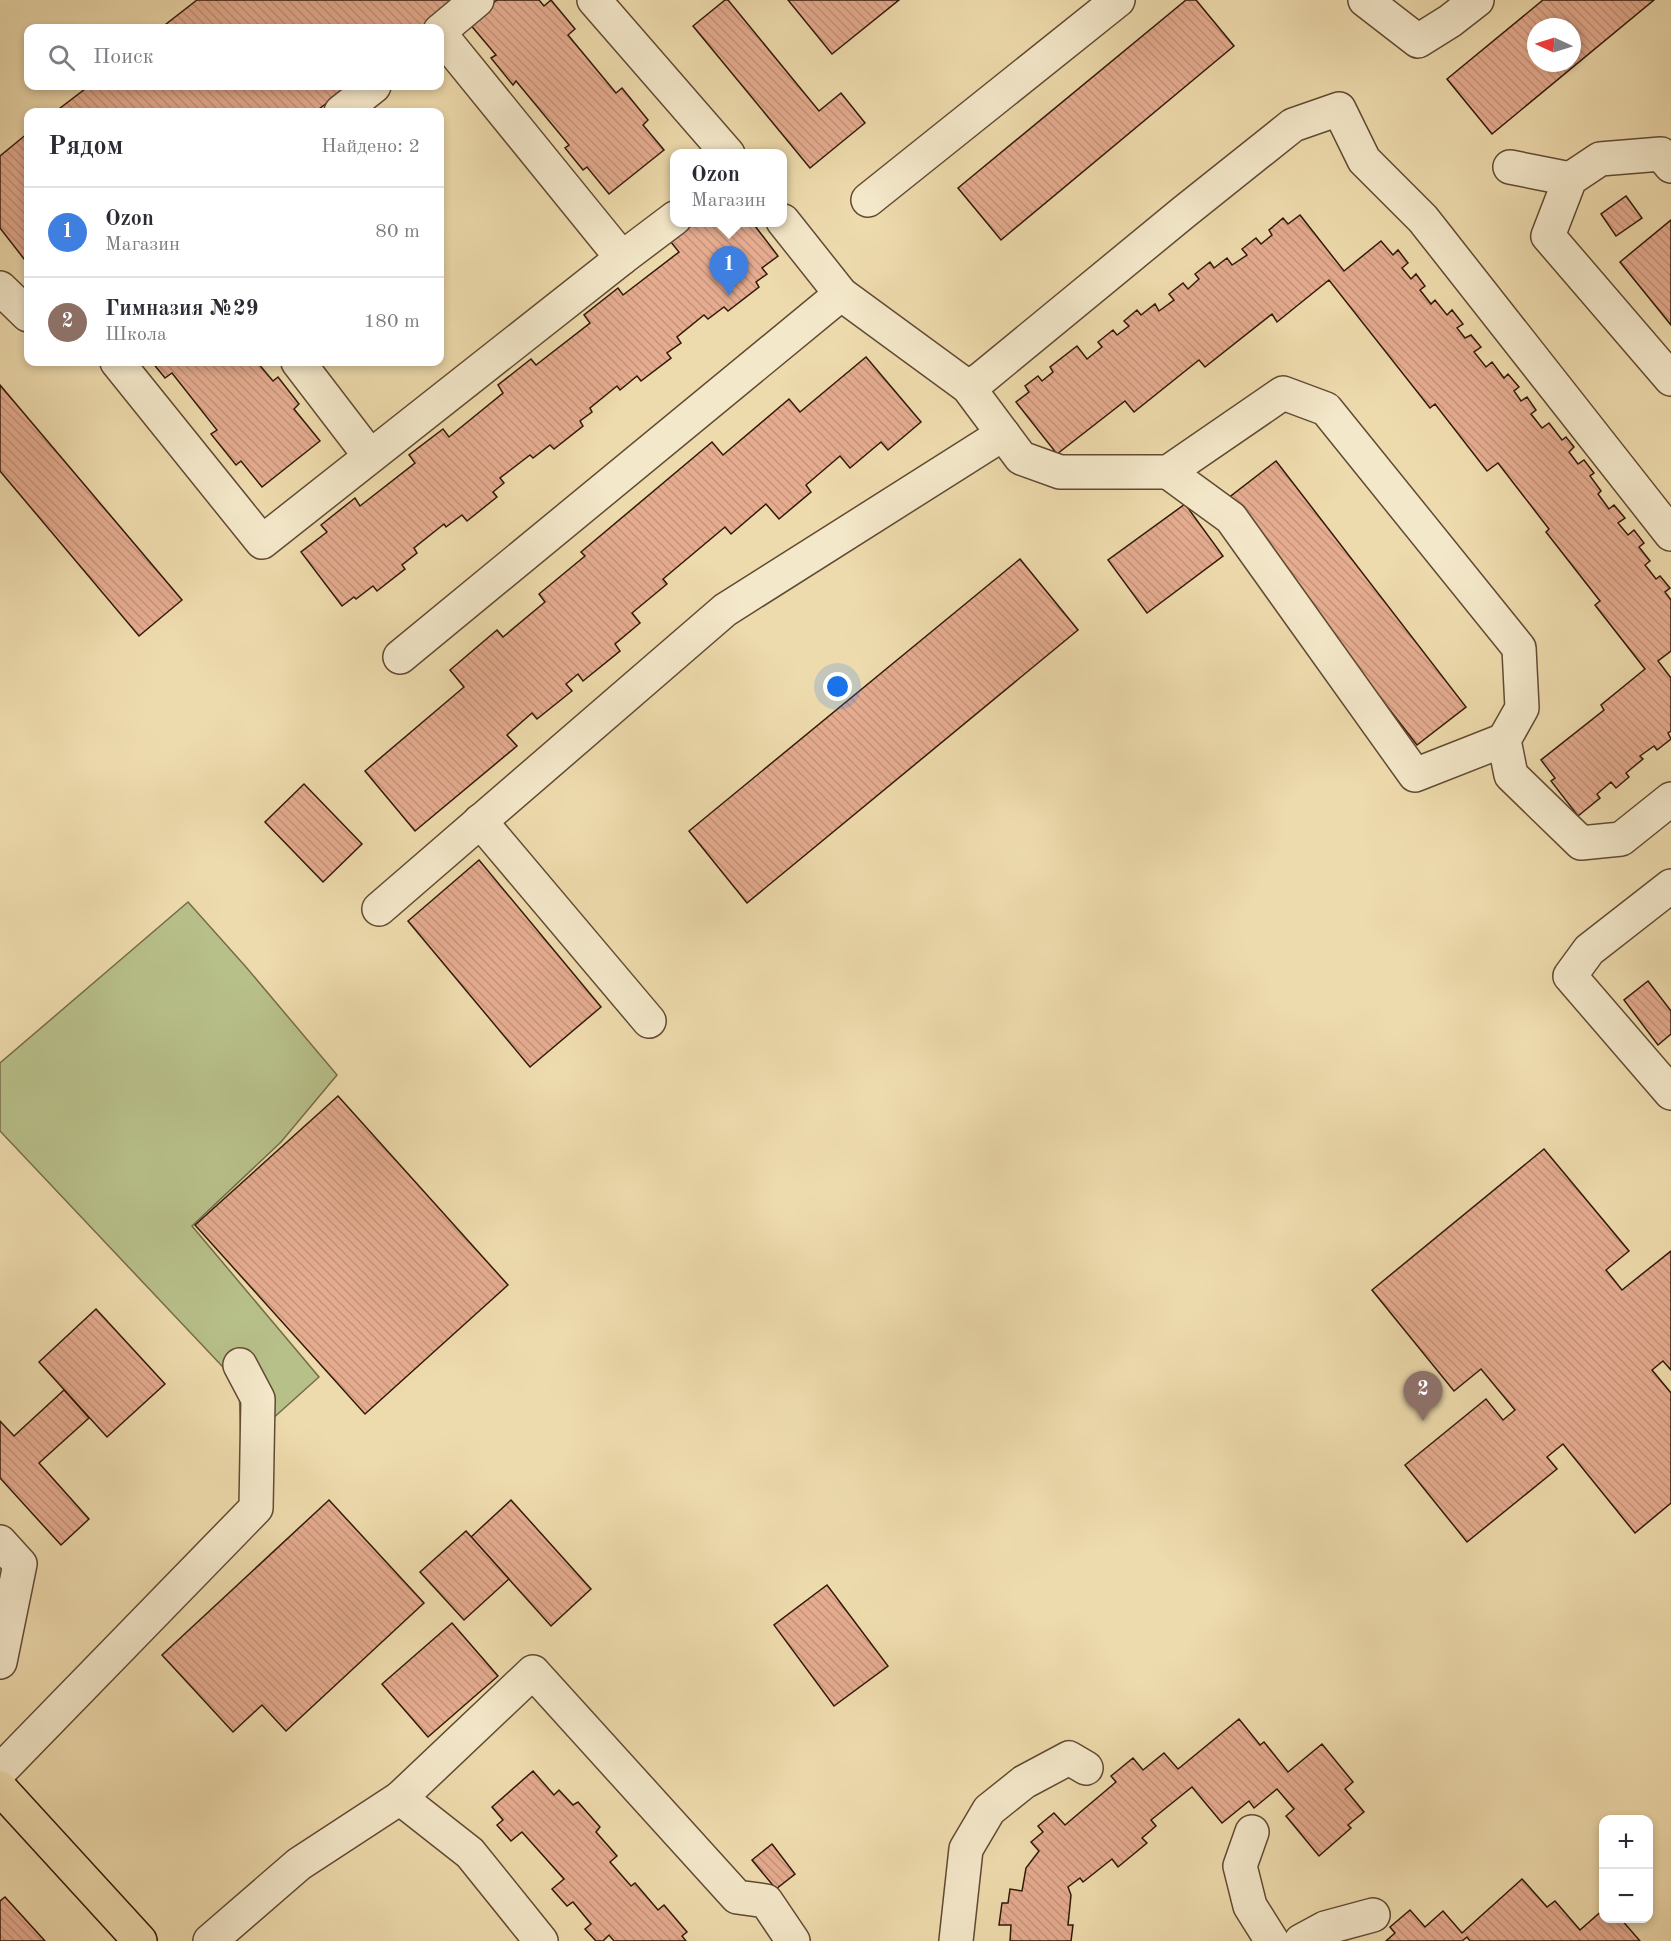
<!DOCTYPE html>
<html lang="ru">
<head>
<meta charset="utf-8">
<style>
	:root { --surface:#fff; --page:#f7f7f7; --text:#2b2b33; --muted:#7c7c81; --line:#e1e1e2; --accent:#b45309 }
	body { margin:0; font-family:"Old Standard TT",serif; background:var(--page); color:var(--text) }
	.controls { position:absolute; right:18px; bottom:18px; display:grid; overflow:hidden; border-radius:12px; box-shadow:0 3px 9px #0003 }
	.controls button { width:54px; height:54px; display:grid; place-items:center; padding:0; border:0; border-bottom:2px solid var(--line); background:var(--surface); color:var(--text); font:30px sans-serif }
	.compass { position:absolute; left:1527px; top:18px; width:54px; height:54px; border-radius:50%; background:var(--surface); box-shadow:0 3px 9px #0003; rotate:274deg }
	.you { position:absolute; left:838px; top:687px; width:21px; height:21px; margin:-15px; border:4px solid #fff; border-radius:50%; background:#1a73e8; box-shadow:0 0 0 9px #1a73e833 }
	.badge { display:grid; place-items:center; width:39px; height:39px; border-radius:50%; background:var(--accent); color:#fff; font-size:20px; font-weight:700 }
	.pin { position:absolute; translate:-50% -50px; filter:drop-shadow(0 2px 3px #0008) }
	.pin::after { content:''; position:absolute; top:32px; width:21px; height:18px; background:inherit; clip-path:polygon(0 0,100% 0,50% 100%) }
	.popup { position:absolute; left:670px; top:149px; width:117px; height:78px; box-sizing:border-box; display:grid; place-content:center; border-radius:12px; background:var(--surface); filter:drop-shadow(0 2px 4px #0005); font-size:20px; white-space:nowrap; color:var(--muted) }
	.popup b { font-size:22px; color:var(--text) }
	.popup::after { content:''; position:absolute; left:50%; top:100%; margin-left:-12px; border:12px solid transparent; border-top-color:var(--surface) }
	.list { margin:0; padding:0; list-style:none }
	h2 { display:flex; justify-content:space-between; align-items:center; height:78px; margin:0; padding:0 24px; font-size:26px }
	h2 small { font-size:20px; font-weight:400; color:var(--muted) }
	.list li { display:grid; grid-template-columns:39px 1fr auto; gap:18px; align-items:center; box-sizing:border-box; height:90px; padding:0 24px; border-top:2px solid var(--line) }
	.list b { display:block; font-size:22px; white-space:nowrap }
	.list p { margin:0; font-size:20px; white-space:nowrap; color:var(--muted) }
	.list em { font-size:20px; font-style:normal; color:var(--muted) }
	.icon { flex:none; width:33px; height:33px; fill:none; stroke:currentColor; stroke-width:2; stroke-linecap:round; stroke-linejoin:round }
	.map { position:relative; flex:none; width:1671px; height:1941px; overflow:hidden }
	.search { position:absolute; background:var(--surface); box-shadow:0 3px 9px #0003; left:24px; top:24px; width:420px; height:66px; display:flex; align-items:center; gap:15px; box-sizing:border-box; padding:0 21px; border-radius:12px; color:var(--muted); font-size:22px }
	.panel { position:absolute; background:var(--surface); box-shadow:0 3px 9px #0003; left:24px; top:108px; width:420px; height:258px; border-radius:12px }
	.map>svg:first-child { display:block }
</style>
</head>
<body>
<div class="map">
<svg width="1671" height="1941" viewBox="0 0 1671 1941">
	<defs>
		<pattern id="building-back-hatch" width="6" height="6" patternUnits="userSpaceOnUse" patternTransform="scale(1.5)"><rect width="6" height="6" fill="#e5ac90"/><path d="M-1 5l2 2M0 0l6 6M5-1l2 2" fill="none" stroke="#c5937b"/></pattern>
	</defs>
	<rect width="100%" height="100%" fill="#eedbad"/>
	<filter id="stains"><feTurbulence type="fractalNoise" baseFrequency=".00333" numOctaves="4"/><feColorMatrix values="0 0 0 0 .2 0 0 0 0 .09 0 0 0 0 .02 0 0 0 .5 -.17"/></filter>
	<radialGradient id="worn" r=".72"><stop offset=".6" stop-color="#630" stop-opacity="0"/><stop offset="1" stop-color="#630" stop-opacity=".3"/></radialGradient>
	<path fill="#b8c08a" stroke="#756c4a" stroke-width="1.5" d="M188 902 246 967 337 1075 281 1142 192 1226 319 1377 241 1447 239 1384 0 1131V1063Z"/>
	<g fill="url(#building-back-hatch)" stroke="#32190a" stroke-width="1.5" fill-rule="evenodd">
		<path d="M197 0H457L421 28H161Z"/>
		<path d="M497 0H539L544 6 551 0 575 29 568 35 616 93 622 88 648 120 643 125 664 150 609 194 587 167 583 170 565 148 569 145 516 81 513 85 491 58 496 55 469 23Z"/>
		<path d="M725 0H728L819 111 841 93 865 123 810 168 693 26Z"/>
		<path d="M788 0H899L832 54Z"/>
		<path d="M1186 0H1196L1234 46 1001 240 958 188Z"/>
		<path d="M1543 0H1654L1492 134 1447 79ZM1536 27H1572V63H1536Z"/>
		<path d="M89 86H349L315 112H55Z"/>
		<path d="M28 133V264L0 228V156Z"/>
		<path d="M1626 196 1642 218 1616 236 1601 214Z"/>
		<path d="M1300 215 1344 271 1381 241 1393 255 1398 250 1408 263 1402 268 1411 279 1416 274 1425 286 1420 290 1431 304 1435 300 1447 315 1452 310 1463 324 1457 328 1465 338 1471 335 1481 347 1474 352 1486 367 1492 362 1504 378 1508 374 1519 387 1514 391 1521 401 1527 397 1536 410 1531 414 1542 428 1549 423 1562 440 1566 437 1574 447 1569 452 1578 464 1584 460 1594 473 1590 476 1601 491 1598 494 1609 509 1614 505 1625 518 1618 523 1628 535 1634 530 1644 543 1639 547 1650 561 1645 565 1656 579 1660 576 1670 588 1665 592 1671 600V651L1658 661 1671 678V731L1668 733 1671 739 1657 750 1654 746 1640 756 1643 759 1626 773 1629 777 1616 788 1611 782 1597 794 1600 798 1578 816 1551 781 1555 778 1541 760 1604 710 1601 705 1645 669 1595 605 1600 601 1546 532 1549 529 1498 463 1487 471 1435 404 1430 408 1329 280 1277 322 1272 314 1205 367 1199 360 1134 412 1125 401 1057 454 1016 402 1029 392 1025 386 1038 376 1042 381 1053 372 1050 367 1077 346 1087 359 1102 347 1098 342 1113 330 1117 335 1129 326 1124 321 1137 310 1141 315 1155 304 1159 311 1174 300 1169 294 1183 283 1188 289 1199 279 1195 274 1210 262 1214 268 1227 258 1232 265 1247 255 1242 249 1256 238 1261 244 1272 235 1269 230 1283 218 1288 224Z"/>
		<path d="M1671 220V325L1620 262Z"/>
		<path d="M696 222H752L778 256 762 268 767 274 756 282 759 287 728 311 724 307 708 319 704 315 677 337 681 343 667 353 671 358 641 381 637 376 620 390 617 386 590 408 592 412 580 421 583 426 554 449 550 445 533 458 530 455 500 478 504 483 493 492 497 497 467 521 462 515 446 527 444 524 414 548 417 553 402 565 405 569 377 591 373 586 356 599 354 597 342 606 301 552 327 532 321 525 355 498 360 506 415 463 409 455 443 429 449 437 503 393 498 385 531 359 536 365 590 323 584 315 618 288 623 295 679 252 671 242Z"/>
		<path d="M866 357 921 422 888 450 881 442 850 468 840 456 806 485 811 492 779 519 766 504 731 534 725 527 663 579 667 584 632 613 640 623 615 644 620 651 583 681 578 674 566 684 572 691 537 719 532 713 507 735 517 746 415 831 365 771 464 687 450 670 497 630 503 637 545 602 539 594 585 556 581 552 712 442 723 455 789 399 800 412Z"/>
		<path d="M152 362H257L273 381 278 377 299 404 294 409 320 441 262 487 241 461 236 465 211 434 217 430 172 373 165 378Z"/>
		<path d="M0 385 182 600 139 636 0 471Z"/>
		<path d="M1276 461 1466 707 1417 745 1227 499Z"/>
		<path d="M1185 504 1223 556 1147 613 1108 560Z"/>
		<path d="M1020 559 1078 630 747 903 689 831Z"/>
		<path d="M304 784 362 844 323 882 265 822Z"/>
		<path d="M479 860 601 1007 530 1067 408 921Z"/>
		<path d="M1648 981 1671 1011V1034L1658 1045 1624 1000Z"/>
		<path d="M338 1096 508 1285 365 1414 195 1225Z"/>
		<path d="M1544 1149 1629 1251 1606 1270 1622 1290 1671 1251V1370L1663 1361 1652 1370 1671 1393V1503L1635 1533 1563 1444 1547 1457 1557 1469 1467 1542 1405 1465 1486 1399 1503 1420 1515 1410 1481 1369 1454 1391 1372 1290Z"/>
		<path d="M96 1309 165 1384 107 1437 39 1362Z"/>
		<path d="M64 1390 89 1418 39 1463 89 1519 61 1545 0 1478V1421L14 1436Z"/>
		<path d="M329 1500 424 1603 286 1731 262 1705 233 1732 162 1655Z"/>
		<path d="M511 1500 591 1589 551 1626 471 1537Z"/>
		<path d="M466 1531 509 1579 464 1620 420 1572Z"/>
		<path d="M827 1585 888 1666 834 1706 774 1625Z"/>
		<path d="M452 1623 498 1676 428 1737 382 1684Z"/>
		<path d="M1239 1719 1260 1745 1264 1742 1288 1772 1322 1744 1353 1782 1345 1789 1364 1812 1348 1825 1351 1828 1319 1856 1286 1816 1294 1809 1277 1789 1254 1808 1249 1801 1222 1823 1192 1787 1151 1820 1156 1826 1142 1838 1147 1843 1118 1867 1112 1859 1083 1882 1080 1878 1068 1887 1071 1895 1068 1925H1073L1071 1941H1010L1011 1925H999L1002 1903H1008L1010 1889 1022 1891 1026 1868 1039 1851 1031 1842 1043 1832 1038 1826 1054 1813 1065 1825 1116 1782 1111 1776 1133 1758 1143 1770 1164 1753 1178 1769Z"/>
		<path d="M533 1771 554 1795 559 1790 573 1805 578 1802 600 1827 596 1832 617 1856 610 1862 631 1886 635 1883 658 1910 664 1905 687 1932 682 1936 686 1941H614L609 1935 603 1941H596L585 1929 591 1924 573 1902 567 1906 552 1889 564 1879 522 1832 511 1841 497 1825 503 1820 492 1807Z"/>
		<path d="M772 1844 795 1874 776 1889 752 1860Z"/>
		<path d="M1522 1879 1547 1907 1555 1901 1580 1930 1604 1909V1918H1620L1640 1941H1470L1467 1937 1462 1941H1386L1395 1933 1390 1927 1410 1910 1425 1927 1443 1911 1462 1933Z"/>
		<path d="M5 1897 45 1941H0V1901Z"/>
	</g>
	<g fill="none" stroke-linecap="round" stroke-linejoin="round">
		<defs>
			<g id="minor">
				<path d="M594 0 728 154"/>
				<path d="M1365 0 1418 41 1450 21 1477 0"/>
				<path d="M440 31 477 0"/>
				<path d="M440 34 622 258 675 218"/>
				<path d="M341 112 374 86"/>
				<path d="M1671 166 1661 154 1600 159 1570 179 1548 236 1671 379"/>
				<path d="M1510 167 1570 179"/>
				<path d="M868 200 1118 0"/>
				<path d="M783 221 841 294 968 387 1021 458 1060 472H1168L1283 393 1326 409 1519 648 1522 708 1504 740 1511 775 1581 843 1621 839 1671 799"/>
				<path d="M0 288 28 315"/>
				<path d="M117 362 262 542 622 258"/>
				<path d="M298 362 370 456"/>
				<path d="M968 387 981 379 1184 212 1293 125 1339 109 1364 160 1423 219 1671 534"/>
				<path d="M1168 472 1231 518 1415 775 1504 740"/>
				<path d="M400 657 841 294"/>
				<path d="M480 821 649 1021"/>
				<path d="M1671 886 1589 950 1570 976 1671 1093"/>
				<path d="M379 909 725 610 1003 434"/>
				<path d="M0 1542 20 1564 0 1662"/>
				<path d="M0 1771 256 1508 258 1399 240 1365"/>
				<path d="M400 1798 470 1853 541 1941"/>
				<path d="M1252 1832 1240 1866 1250 1906 1272 1941"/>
				<path d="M210 1941 299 1864 400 1798 533 1672 737 1897 766 1901 793 1941"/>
				<path d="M956 1941 966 1849 989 1810 1024 1782 1069 1758 1086 1768"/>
				<path d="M1301 1941 1325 1928 1373 1915"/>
			</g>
			<path id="major" d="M0 1788 140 1941"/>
		</defs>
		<use href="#minor" stroke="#614a33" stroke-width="36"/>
		<use href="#major" stroke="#32190a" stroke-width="36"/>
		<use href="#minor" stroke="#f4e8ca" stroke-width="33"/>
		<use href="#major" stroke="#eedbad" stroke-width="33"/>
	</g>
	<rect width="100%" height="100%" filter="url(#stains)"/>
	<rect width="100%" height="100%" fill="url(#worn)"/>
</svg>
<div class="controls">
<button>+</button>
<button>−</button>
</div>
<svg class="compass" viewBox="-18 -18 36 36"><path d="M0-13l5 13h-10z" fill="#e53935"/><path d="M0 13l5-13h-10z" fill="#7c7c81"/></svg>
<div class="you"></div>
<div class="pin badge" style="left:729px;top:296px;background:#3f7fe0">1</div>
<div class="popup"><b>Ozon</b>Магазин</div>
<div class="pin badge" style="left:1423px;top:1421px;background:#8d6e63">2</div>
<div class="search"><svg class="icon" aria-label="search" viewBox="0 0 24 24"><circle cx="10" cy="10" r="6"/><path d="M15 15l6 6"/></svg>Поиск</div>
<section class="panel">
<h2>Рядом<small>Найдено: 2</small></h2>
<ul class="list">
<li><span class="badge" style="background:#3f7fe0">1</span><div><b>Ozon</b><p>Магазин</p></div><em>80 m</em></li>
<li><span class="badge" style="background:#8d6e63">2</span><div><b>Гимназия №29</b><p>Школа</p></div><em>180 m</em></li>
</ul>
</section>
</div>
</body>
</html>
